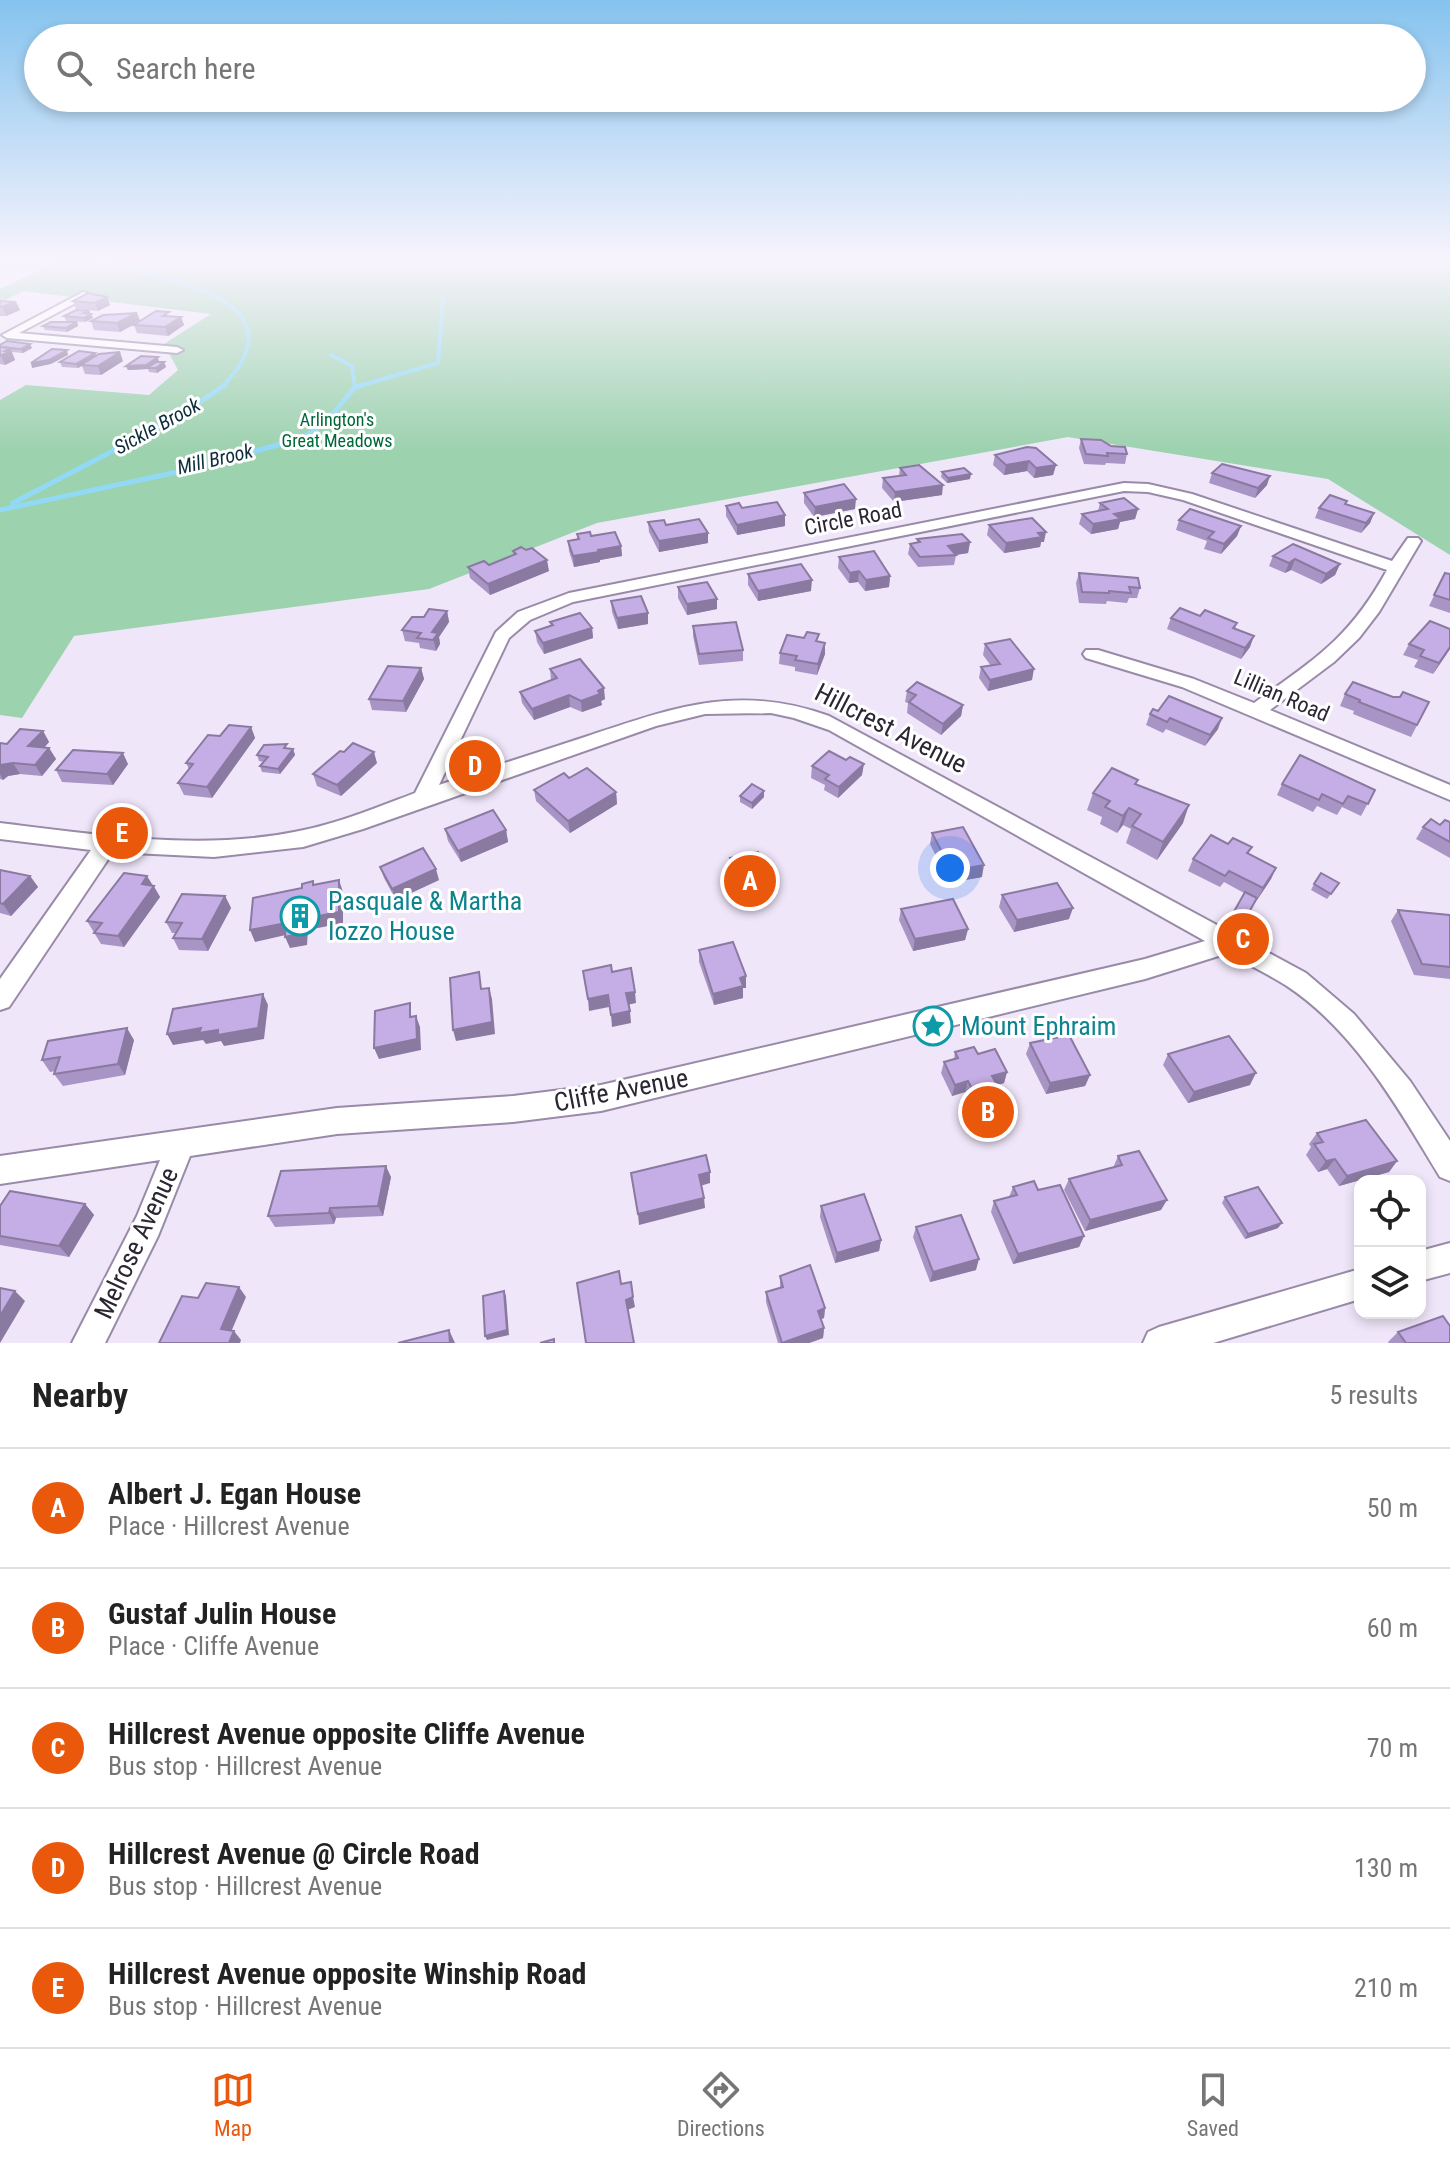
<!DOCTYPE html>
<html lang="en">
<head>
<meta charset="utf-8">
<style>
	:root { --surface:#fff; --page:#f2f2f2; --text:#222; --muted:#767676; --line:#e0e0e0; --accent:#ea580c }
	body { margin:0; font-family:"Roboto Condensed",sans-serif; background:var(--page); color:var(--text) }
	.controls { position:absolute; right:24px; bottom:24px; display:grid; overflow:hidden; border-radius:16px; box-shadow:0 4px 12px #0003 }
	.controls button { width:72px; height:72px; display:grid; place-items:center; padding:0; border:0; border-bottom:2px solid var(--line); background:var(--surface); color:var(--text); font:40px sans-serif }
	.you { position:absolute; left:950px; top:868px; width:28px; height:28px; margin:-20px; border:6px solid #fff; border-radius:50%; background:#1a73e8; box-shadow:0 0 0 12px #1a73e833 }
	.badge { display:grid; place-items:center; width:52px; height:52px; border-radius:50%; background:var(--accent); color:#fff; font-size:26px; font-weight:700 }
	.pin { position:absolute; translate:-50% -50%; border:4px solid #fff; box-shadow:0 2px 8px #0006 }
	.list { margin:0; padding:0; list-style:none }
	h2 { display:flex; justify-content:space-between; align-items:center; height:104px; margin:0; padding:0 32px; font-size:34px }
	h2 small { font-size:26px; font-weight:400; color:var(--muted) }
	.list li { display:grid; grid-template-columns:52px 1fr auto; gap:24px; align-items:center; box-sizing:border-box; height:120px; padding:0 32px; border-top:2px solid var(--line) }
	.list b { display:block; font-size:30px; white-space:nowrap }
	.list p { margin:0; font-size:26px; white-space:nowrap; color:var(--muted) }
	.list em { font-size:26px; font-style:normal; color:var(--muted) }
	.icon { flex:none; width:44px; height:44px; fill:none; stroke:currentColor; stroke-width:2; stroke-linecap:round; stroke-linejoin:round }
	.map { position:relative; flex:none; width:1450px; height:1343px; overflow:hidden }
	.search { position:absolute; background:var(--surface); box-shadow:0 4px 12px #0003; left:24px; right:24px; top:24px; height:88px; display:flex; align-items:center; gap:20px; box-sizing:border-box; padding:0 28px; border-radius:44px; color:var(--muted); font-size:30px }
	.sheet { height:704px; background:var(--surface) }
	nav { display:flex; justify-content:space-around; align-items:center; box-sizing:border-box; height:112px; border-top:2px solid var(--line); background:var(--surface); font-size:22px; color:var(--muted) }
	nav a { display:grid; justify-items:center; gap:4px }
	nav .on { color:var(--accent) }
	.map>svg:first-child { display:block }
</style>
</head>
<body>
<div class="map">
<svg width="1450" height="1343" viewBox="0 0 1450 1343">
	<rect width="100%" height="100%" fill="#f0e6fa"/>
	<path fill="#9dd2af" d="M60 261H1450V555L1328 479 1068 437 597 523 429 589 74 636 22 718 0 715V400L26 385 149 395 178 370 164 344 211 314 23 291 0 303V289Z"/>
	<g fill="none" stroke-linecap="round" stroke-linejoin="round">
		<g stroke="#92d9f6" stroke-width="4">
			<path d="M95 261C154 276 311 296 222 387"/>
			<path d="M331 355 352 366 355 387"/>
			<path d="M356 387 438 363 443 297"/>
		</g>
		<g stroke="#92d9f6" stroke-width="5">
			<path d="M13 503 176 418 225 385"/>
			<path d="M0 510 182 471 303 438 327 421 355 387 363 385"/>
		</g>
		<defs>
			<g id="street">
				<path d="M83 292 87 293V297L19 333 177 347 183 350 177 353 7 338 2 335Z"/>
				<path d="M1124 483 1148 484 1192 494 1392 561 1408 538H1418L1421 541 1379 612 1359 638 1334 662 1270 710 1450 785V800L1182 687 1086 658 1083 654 1086 650H1098L1194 679 1254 703C1315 659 1350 638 1387 570L1183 500 1148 492 1124 491 573 602 530 620 509 638 439 785C488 768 536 753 585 737 672 708 738 683 829 716L1306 973 1354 1014 1410 1081 1450 1141V1181L1440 1177C1399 1109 1355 1031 1287 986 1268 974 1247 964 1228 953L1145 979 601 1111 513 1122 337 1134 190 1156 158 1236 105 1343H72L137 1216 160 1160 0 1184V1156L337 1108 513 1096 601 1085 1145 959 1205 941 829 730 794 718 771 713 705 714 656 726 363 829 303 847 214 857 113 852 9 1007 0 1010V979L91 850 0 839V823C100 835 204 852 304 830 342 822 378 807 415 793L496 632 518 612 569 593Z"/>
				<path d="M1450 1243V1273L1420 1281V1251Z"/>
				<path d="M1360 1269V1299L1213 1343H1143L1148 1332 1159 1327Z"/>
			</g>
		</defs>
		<use href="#street" stroke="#998aa8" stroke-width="4"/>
		<use href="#street" fill="#fff" fill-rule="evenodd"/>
	</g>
	<g fill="#a995c5">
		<path d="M107 297 110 305 98 311 76 309 73 301Z"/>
		<path d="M0 301 16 302 20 310 6 316H0Z"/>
		<path d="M89 311 93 318 85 322 66 321 64 316Z"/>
		<path d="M137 313 140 321 170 316 181 317 184 325 168 336 137 333 134 325 139 322 120 332 94 330 91 321Z"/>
		<path d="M77 322 78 326 67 332 45 330 43 326Z"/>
		<path d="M0 344 32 348 23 353 12 352 15 360 5 365 0 364Z"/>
		<path d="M95 353 96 356 123 361 101 375 85 374 82 366 78 368 62 367 60 362Z"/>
		<path d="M159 362H164L166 367 157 373 149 372 148 369 128 370 126 366Z"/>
		<path d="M1081 439 1111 446 1127 454 1125 464 1106 463 1105 465 1084 464 1079 448Z"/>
		<path d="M995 455 1056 465 1053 475 1034 478 1027 471 1004 475 993 465Z"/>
		<path d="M900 468 942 495 894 502 882 488 883 478 899 476Z"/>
		<path d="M942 472 970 479 947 483 941 477Z"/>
		<path d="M1212 473 1267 485 1255 498 1209 483Z"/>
		<path d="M804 493 855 509 814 517 804 503Z"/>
		<path d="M1100 503 1138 509 1135 519 1120 522 1118 529 1091 534 1079 524 1082 514 1098 511Z"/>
		<path d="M1346 504 1374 513 1370 523 1361 533 1315 518 1319 508Z"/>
		<path d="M726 506 742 508 785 526 737 535 726 516Z"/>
		<path d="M1179 520 1241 526 1237 536 1221 554 1204 549 1207 541 1176 530Z"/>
		<path d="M648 522 666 525 708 543 659 552 649 532Z"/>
		<path d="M989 525 1044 542H1041L1040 547 1004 553 987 535Z"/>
		<path d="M577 534 591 536 621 546 622 556 600 560V562L574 567 569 551 568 541 577 540Z"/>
		<path d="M917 539 970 542 968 553 956 555 954 565 918 567 908 554 910 544 917 543Z"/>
		<path d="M526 550 549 571 490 595 470 578 468 567 489 565 513 555V551Z"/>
		<path d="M1273 556 1340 564 1335 575 1321 584 1291 570 1285 573 1269 566Z"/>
		<path d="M839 557 890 576 889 587 865 591 858 582 849 583 838 568Z"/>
		<path d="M1079 573 1140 588 1137 598H1129L1127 603 1107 601 1106 604 1079 603 1076 583Z"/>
		<path d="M1445 573 1450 574V613L1429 606Z"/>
		<path d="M748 574 811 591 758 601 748 585Z"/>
		<path d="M678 587 717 599V609L687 615 678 598Z"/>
		<path d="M611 601 648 624 618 629 612 612Z"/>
		<path d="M447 611 449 622 439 637 440 644 436 651 420 648 419 643 405 641 402 630 424 617Z"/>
		<path d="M1200 616 1237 623 1235 629 1250 647 1241 659 1167 629 1171 618Z"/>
		<path d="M550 622 592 628 593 638 544 654 537 642 535 631 551 626Z"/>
		<path d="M693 626 743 650V661L699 665 693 636Z"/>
		<path d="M1450 629V649L1433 674 1414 667 1418 660 1403 655 1409 644Z"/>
		<path d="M819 642 825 643V654L817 675 795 671V667L779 664 780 653Z"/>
		<path d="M985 644 1032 680 988 691 979 678 981 667 991 666 983 655Z"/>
		<path d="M421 668 424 679 406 712 372 710 369 699Z"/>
		<path d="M550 669 605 699 601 701 602 705 582 712 570 707 534 720 522 703 520 692 551 680Z"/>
		<path d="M907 691 963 705 961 716 941 735 907 713 908 703 905 702Z"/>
		<path d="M1345 694 1393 697 1429 702 1411 737 1353 714 1354 711 1340 706Z"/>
		<path d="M1158 711 1218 729 1205 746 1166 729 1163 733 1146 725 1150 714Z"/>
		<path d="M251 727 255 738 212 798 184 795 178 783 189 769 186 763 220 736Z"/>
		<path d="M43 731 49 742 44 748H49L56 759 42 776 20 774 8 776 3 780 0 779V743L7 744Z"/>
		<path d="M293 749 295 755 280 774 262 772 260 766 264 762 259 761 257 755Z"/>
		<path d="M377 763 341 796 317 786 313 774Z"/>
		<path d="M128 764 113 785 62 782 56 770Z"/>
		<path d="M812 766 862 775 838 798 824 790 825 785 811 778Z"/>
		<path d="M569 778 616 792 617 804 570 833 536 801 534 790Z"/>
		<path d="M1137 784 1183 823 1157 860 1126 843 1131 829 1123 825 1117 833 1100 824 1102 817 1087 810 1093 793Z"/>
		<path d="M1282 784 1375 790 1361 816 1342 807 1337 815 1317 806 1313 812 1277 795Z"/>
		<path d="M764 791V797L752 809 740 802V796Z"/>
		<path d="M1450 822V858L1416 839 1423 827Z"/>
		<path d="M445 829 506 830 508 842 461 862 448 841Z"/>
		<path d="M932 833 982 877 949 883 930 844Z"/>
		<path d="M1228 844 1252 847 1248 854 1276 868 1271 879 1257 900 1256 899 1241 926 1230 920 1244 893 1224 882 1220 887 1188 871 1193 859Z"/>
		<path d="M730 858 770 893 762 895 761 899 754 901 752 897 741 900 730 870Z"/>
		<path d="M380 867 439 880 396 900 384 878Z"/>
		<path d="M0 870 30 876 38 887 11 916 0 913Z"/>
		<path d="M1339 883 1327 899 1311 890 1314 884Z"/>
		<path d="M152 886H154L160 897 124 947 101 944 87 921Z"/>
		<path d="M1002 895 1069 919 1014 932 999 907Z"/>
		<path d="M225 896 231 908 208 951 179 950 173 938 176 933H172L166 922Z"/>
		<path d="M901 909 968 929 965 940 913 951 899 920Z"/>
		<path d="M1398 910 1450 915V979L1414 975 1391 921Z"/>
		<path d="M699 950 746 976V988H743V998L714 1005 699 962Z"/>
		<path d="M134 1040 125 1075 63 1086 54 1074 56 1071 50 1072 42 1060Z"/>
		<path d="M1030 1043 1090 1075 1085 1086 1046 1094 1026 1054Z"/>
		<path d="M955 1052 978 1054 1007 1072 1004 1083 997 1085 1010 1127 986 1134 965 1092 952 1096 941 1073 944 1062 954 1059Z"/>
		<path d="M1168 1054 1250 1085 1188 1103 1163 1065Z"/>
		<path d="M1317 1133 1397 1161 1389 1172 1339 1186 1327 1169 1318 1172 1306 1155 1311 1147 1309 1144Z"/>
		<path d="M1118 1156 1161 1210 1085 1231 1064 1190 1069 1179 1113 1168Z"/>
		<path d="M391 1177 383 1216 336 1218 334 1224 275 1227 268 1216Z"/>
		<path d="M1013 1187 1038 1190 1084 1236 1079 1247 1013 1264 991 1212 994 1201 1009 1197Z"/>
		<path d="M1225 1197 1278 1228 1245 1239 1222 1203Z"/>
		<path d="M85 1204 94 1215 69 1257 0 1245V1206Z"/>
		<path d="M821 1206 881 1240 879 1251 835 1263 820 1217Z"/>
		<path d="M916 1227 976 1270 930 1282 913 1237Z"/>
		<path d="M780 1276 825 1308 824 1318 821 1319 824 1328 823 1338 809 1343H778L766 1302V1292L780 1288Z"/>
		<path d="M1398 1332 1450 1343H1389L1388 1342Z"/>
	</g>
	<g fill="#8a79a0">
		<path d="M107 297 110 305 98 311 95 303Z"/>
		<path d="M16 302 20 310 6 316 2 307Z"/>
		<path d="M89 311 93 318 85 322 84 313Z"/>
		<path d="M137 313 140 321 120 332 117 323Z"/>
		<path d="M181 317 184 325 168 336 165 327Z"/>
		<path d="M77 322 78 326 67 332 66 328Z"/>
		<path d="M30 344 32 348 23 353 21 349Z"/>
		<path d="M10 348 15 360 5 365 1 356 5 351Z"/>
		<path d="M67 350 68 355 51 364 32 368 31 363Z"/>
		<path d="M120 352 123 361 101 375 98 366Z"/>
		<path d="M95 353 96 357 78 368 76 364Z"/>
		<path d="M158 357 159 362 147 368 148 369 128 370 126 366Z"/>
		<path d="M164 362 166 367 157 373 156 368Z"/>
		<path d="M1029 461 1027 471 1004 475 1006 465Z"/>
		<path d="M1056 465 1053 475 1034 478 1036 468Z"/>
		<path d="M971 474 970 479 947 483 948 478Z"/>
		<path d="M1270 476 1267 485 1255 498 1258 488Z"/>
		<path d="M943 485 942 495 894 502 895 492Z"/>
		<path d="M856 499 855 509 814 517 815 507Z"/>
		<path d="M1138 509 1135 519 1120 522 1118 529 1091 534 1093 524 1114 514Z"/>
		<path d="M1374 513 1370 523 1361 533 1366 523Z"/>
		<path d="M785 515V526L737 535V525Z"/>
		<path d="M1241 526 1237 536 1221 554 1224 544Z"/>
		<path d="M1046 532 1044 542H1041L1040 547 1004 553 1006 543 1038 533Z"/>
		<path d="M708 533V543L659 552V541Z"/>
		<path d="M970 542 968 553 955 555 948 546Z"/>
		<path d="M621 546 622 556 600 560V562L574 567 573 556 598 550Z"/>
		<path d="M1295 559 1291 570 1285 573 1289 563Z"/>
		<path d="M547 560 549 571 490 595 488 584Z"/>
		<path d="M1340 564 1335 575 1321 584 1326 574Z"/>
		<path d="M859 571 858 582 849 583 850 573Z"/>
		<path d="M890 576 889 587 865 591 866 580Z"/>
		<path d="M812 580 811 591 758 601V591Z"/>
		<path d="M717 599V609L687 615V604Z"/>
		<path d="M447 611 449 622 439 637 440 644 436 651 432 632Z"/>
		<path d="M648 613V624L618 629 617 618Z"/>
		<path d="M592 628 593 638 544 654 543 643Z"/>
		<path d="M1254 636 1250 647 1241 659 1245 648Z"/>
		<path d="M825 643V654L817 675 818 664Z"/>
		<path d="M1450 647V649L1433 674 1439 663Z"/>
		<path d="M421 668 424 679 406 712 403 701Z"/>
		<path d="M1034 669 1032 680 988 691 990 680Z"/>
		<path d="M604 688 605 699 601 701 602 705 582 712 581 701Z"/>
		<path d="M569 695 570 707 534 720 532 709Z"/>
		<path d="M963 705 961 716 941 735 943 724Z"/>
		<path d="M1222 718 1218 729 1205 746 1210 735Z"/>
		<path d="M251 727 255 738 212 798 207 787Z"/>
		<path d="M43 731 49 742 35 758 28 746Z"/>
		<path d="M49 748 56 759 42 776 35 765Z"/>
		<path d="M293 749 295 755 280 774 278 769Z"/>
		<path d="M374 752 377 763 341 796 337 785Z"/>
		<path d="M123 753 128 764 113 785 107 774Z"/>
		<path d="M13 763 20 774 8 776 3 780 0 774V765Z"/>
		<path d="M864 764 862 775 838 798 839 787Z"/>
		<path d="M764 791V797L752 809V803Z"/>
		<path d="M616 792 617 804 570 833 568 821Z"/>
		<path d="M1189 805 1183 823 1157 860 1163 842Z"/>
		<path d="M1129 808 1123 825 1117 833 1123 816Z"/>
		<path d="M506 830 508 842 461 862 458 851Z"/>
		<path d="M984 865 982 877 949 883 952 871Z"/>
		<path d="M1276 868 1271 879 1257 900 1263 888Z"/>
		<path d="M436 869 439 880 396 900 392 889Z"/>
		<path d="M30 876 38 887 11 916 3 904Z"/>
		<path d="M147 876 160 897 124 947 118 936 142 884Z"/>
		<path d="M339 880 343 892V923L308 930 307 945 290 948 285 937Z"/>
		<path d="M771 881 770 893 762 895 761 899 754 901V890L760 884Z"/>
		<path d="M752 886V897L741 900V888Z"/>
		<path d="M225 896 231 908 208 951 202 939Z"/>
		<path d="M1073 908 1069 919 1014 932 1017 920Z"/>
		<path d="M286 923 290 934 255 942 250 930Z"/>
		<path d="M968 929 965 940 913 951 915 939Z"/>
		<path d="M746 976V988H743V998L714 1005 713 994 740 978Z"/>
		<path d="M489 988 492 999 495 1034 456 1041 453 1030Z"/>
		<path d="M635 992 636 1003 627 1005 626 993Z"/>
		<path d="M263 994 268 1005 264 1039 224 1046 221 1041 206 1044 203 1040 173 1045 167 1034Z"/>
		<path d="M608 995 609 1007 589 1011 588 999Z"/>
		<path d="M630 1011 631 1023 612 1027 611 1015Z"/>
		<path d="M416 1016 420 1027 421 1050 379 1059 374 1048Z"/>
		<path d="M127 1028 134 1040 125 1075 118 1064Z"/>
		<path d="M1007 1072 1004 1083 989 1088 992 1076Z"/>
		<path d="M1256 1073 1250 1085 1188 1103 1194 1092Z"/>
		<path d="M1090 1075 1085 1086 1046 1094 1050 1083Z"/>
		<path d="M968 1081 965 1092 952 1096 955 1085Z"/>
		<path d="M1014 1116 1010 1127 986 1134 990 1123Z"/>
		<path d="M1335 1159 1327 1169 1318 1172 1326 1161Z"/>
		<path d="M1397 1161 1389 1172 1339 1186 1347 1176Z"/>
		<path d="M386 1166 391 1177 383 1216 378 1206Z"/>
		<path d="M710 1172V1183L700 1186 699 1175Z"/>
		<path d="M704 1198 705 1208 639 1225 638 1214Z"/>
		<path d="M1167 1200 1161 1210 1085 1231 1090 1220Z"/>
		<path d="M85 1204 94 1215 69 1257 59 1246Z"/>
		<path d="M330 1208 336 1218 334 1224 329 1213Z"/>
		<path d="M1282 1223 1278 1228 1245 1239 1248 1234Z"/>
		<path d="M1084 1236 1079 1247 1013 1264 1018 1254Z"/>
		<path d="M881 1240 879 1251 835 1263 837 1253Z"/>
		<path d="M979 1259 976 1270 930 1282 933 1272Z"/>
		<path d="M239 1287 246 1297 228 1339 221 1329Z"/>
		<path d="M15 1291 25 1301 0 1343V1316Z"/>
		<path d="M504 1291 506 1296 509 1335 487 1340 485 1336Z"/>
		<path d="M633 1297 635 1307 627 1310 626 1300Z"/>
		<path d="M825 1308 824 1318 816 1321 818 1311Z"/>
		<path d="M824 1328 823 1338 809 1343H782Z"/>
		<path d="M449 1330 455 1343H450Z"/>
		<path d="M234 1331 241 1340 240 1343H229Z"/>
	</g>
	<g fill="#c5ade5" stroke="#8a79a0" stroke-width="2">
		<path d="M88 293 107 297 95 303 73 301Z"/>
		<path d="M0 301 16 302 0 307Z"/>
		<path d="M76 310 89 311 84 313 91 314 84 318 64 316Z"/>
		<path d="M156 311 169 312 163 316 181 317 165 327 134 325Z"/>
		<path d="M137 313 117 323 91 321 103 315Z"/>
		<path d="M51 322H77L66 328 43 326Z"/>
		<path d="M7 341 30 344 21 349 0 347V345Z"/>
		<path d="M0 347 10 348 5 351H11L0 356Z"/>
		<path d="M52 349 67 350 49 360 31 363Z"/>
		<path d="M79 351 95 353 76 364 60 362Z"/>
		<path d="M120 352 98 366 81 365 99 354Z"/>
		<path d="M141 356 158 357 146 365 126 366Z"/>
		<path d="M156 362H164L156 368H147Z"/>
		<path d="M1081 439 1101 440 1111 446 1125 447 1127 454 1107 453 1108 456 1086 454Z"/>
		<path d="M1027 447 1036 448 1056 465 1036 468 1029 461 1006 465 995 455Z"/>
		<path d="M1222 464 1270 476 1258 488 1212 473Z"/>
		<path d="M919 465 943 485 895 492 883 478 906 475 900 468Z"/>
		<path d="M964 468 971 474 948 478 942 472Z"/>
		<path d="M844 484 856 499 815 507 804 493Z"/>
		<path d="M1330 495 1347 501 1345 504 1374 513 1366 523 1319 508Z"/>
		<path d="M1124 498 1138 509 1114 514 1121 519 1093 524 1082 514 1108 509 1100 503Z"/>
		<path d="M777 502 785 515 737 525 726 506 739 503 742 508Z"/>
		<path d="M1190 509 1241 526 1224 544 1208 538 1214 532 1179 520Z"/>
		<path d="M1032 518 1046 532 1038 533 1042 537 1006 543 989 525Z"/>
		<path d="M699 519 708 533 659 541 648 522 664 520 666 525Z"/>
		<path d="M590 532 591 536 615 532 621 546 598 550 599 552 573 556 568 541 579 539 577 534Z"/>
		<path d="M962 534 970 542 948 546 956 555 920 557 910 544 920 542 917 539Z"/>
		<path d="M1293 544 1340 564 1326 574 1295 559 1289 563 1273 556Z"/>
		<path d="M521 547 526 550 532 548 547 560 488 584 468 567 484 561 489 565 516 554 513 551Z"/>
		<path d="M874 551 890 576 866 580 859 571 850 573 839 557Z"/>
		<path d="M801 564 812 580 758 591 748 574Z"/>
		<path d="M1079 573 1138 578 1140 588 1129 587 1131 593 1109 591V593L1082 592Z"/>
		<path d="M1445 573 1450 574V600L1434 595Z"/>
		<path d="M707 582 717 599 687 604 678 587Z"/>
		<path d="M641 596 648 613 617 618 611 601Z"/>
		<path d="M1180 608 1200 616 1205 610 1237 623 1233 628 1254 636 1245 648 1171 618Z"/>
		<path d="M429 609 447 611 432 632 438 633 433 640 417 638 421 633 402 630 412 617H424Z"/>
		<path d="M580 613 592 628 543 643 535 631 553 625 550 622Z"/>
		<path d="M1430 621 1450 629V647L1439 663 1420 656 1424 650 1409 644Z"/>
		<path d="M736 622 743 650 699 654 693 626Z"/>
		<path d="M807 632 819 634 816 641 825 643 818 664 795 660 797 656 780 653 787 635 804 638Z"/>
		<path d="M1010 639 1034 669 990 680 981 667 1000 664 985 644Z"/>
		<path d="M580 659 604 688 598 691 600 694 581 701 569 695 532 709 520 692 557 678 550 669Z"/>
		<path d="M388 666 421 668 403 701 369 699Z"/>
		<path d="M917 682 963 705 943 724 909 702 916 695 907 691Z"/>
		<path d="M1353 682 1393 697H1400L1403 692 1429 702 1417 725 1359 702 1360 700 1345 694Z"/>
		<path d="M1169 696 1222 718 1210 735 1170 718 1167 722 1150 714 1153 709 1158 711Z"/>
		<path d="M229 725 251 727 207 787 178 783 193 764 186 763 208 735 220 736Z"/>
		<path d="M20 729 43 731 28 746 49 748 35 765 13 763 0 765V743L7 744Z"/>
		<path d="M353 743 374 752 337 785 313 774 340 751 344 752Z"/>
		<path d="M287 744 284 748 293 749 278 769 260 766 268 757 257 755 264 745Z"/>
		<path d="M73 750 123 753 107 774 56 770Z"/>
		<path d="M829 751 846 760 850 757 864 764 839 787 825 779 829 775 812 766Z"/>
		<path d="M1300 755 1375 790 1368 804 1348 796 1343 804 1322 794 1319 800 1282 784Z"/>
		<path d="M587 768 616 792 568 821 534 790 564 773 569 778Z"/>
		<path d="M1112 768 1138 780 1135 784 1189 805 1163 842 1132 826 1141 814 1129 808 1123 816 1105 807 1110 801 1093 793Z"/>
		<path d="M752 784 764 791 752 803 740 796Z"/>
		<path d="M493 810 506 830 458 851 445 829Z"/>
		<path d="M1431 819 1440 825 1445 820 1450 822V842L1423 827Z"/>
		<path d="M963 827 984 865 952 871 932 833Z"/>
		<path d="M1211 835 1228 844 1233 838 1252 847 1247 853 1276 868 1263 888 1229 871 1225 876 1193 859Z"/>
		<path d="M423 848 436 869 392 889 380 867Z"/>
		<path d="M758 852 771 881 760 884 762 888 754 890 752 886 741 888 730 858Z"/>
		<path d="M0 870 30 876 3 904 0 903Z"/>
		<path d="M124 873 147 876 142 884 154 886 118 936 94 933 102 923 87 921Z"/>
		<path d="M1321 873 1339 883 1331 894 1314 884Z"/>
		<path d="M339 880V912L303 919V933L285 937 286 923 250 930 253 898 302 888V884L313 881V885Z"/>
		<path d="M1057 883 1073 908 1017 920 1002 895Z"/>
		<path d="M1245 892 1257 898 1244 921 1232 915Z"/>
		<path d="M182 894 225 896 202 939 173 938 182 923 166 922Z"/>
		<path d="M953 899 968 929 915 939 901 909Z"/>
		<path d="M1398 910 1450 915V967L1422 964Z"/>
		<path d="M733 942 746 976 740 978 743 986 713 994 699 950Z"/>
		<path d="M611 965 612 972 631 968 635 992 626 993 630 1011 611 1015 608 995 588 999 583 971Z"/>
		<path d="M479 972 481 989 489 988 492 1022 453 1030 450 978Z"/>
		<path d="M263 994 258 1028 218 1035V1030L199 1033 201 1028 167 1034 173 1009Z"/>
		<path d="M410 1003V1017L416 1016 417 1039 374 1048 375 1011Z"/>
		<path d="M127 1028 118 1064 54 1074 60 1057 42 1060 48 1041Z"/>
		<path d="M1069 1035 1090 1075 1050 1083 1030 1043Z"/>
		<path d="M1229 1036 1256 1073 1194 1092 1168 1054Z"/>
		<path d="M974 1047 978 1054 995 1049 1007 1072 992 1076 1014 1116 990 1123 968 1081 955 1085 944 1062 958 1058 955 1052Z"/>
		<path d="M1366 1120 1397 1161 1347 1176 1335 1159 1326 1161 1314 1144 1323 1142 1317 1133Z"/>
		<path d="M1139 1151 1167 1200 1090 1220 1069 1179 1122 1165 1118 1156Z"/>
		<path d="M706 1155 710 1172 699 1175 704 1198 638 1214 631 1173Z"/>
		<path d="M386 1166 378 1206 330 1208 329 1213 268 1216 281 1171Z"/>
		<path d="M1034 1181 1038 1190 1060 1185 1084 1236 1018 1254 994 1201 1017 1195 1013 1187Z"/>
		<path d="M1258 1187 1282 1223 1248 1234 1225 1197Z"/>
		<path d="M10 1191 85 1204 59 1246 0 1236V1206Z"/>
		<path d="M864 1194 881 1240 837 1253 821 1206Z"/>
		<path d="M961 1215 979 1259 933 1272 916 1227Z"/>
		<path d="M810 1265 825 1308 818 1311 824 1328 782 1343 766 1292 783 1287 780 1276Z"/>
		<path d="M619 1271 621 1284 631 1282 633 1297 626 1300 634 1343H586L577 1283Z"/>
		<path d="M206 1283 239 1287 221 1329 234 1331 229 1343H159L182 1296 198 1298Z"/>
		<path d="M0 1288 15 1291 0 1316Z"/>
		<path d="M504 1291 507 1330 485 1336 483 1296Z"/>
		<path d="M1443 1316 1450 1326V1343H1406L1398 1332Z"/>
		<path d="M449 1330 450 1343H398Z"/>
		<path d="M554 1339V1343H540Z"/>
	</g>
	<linearGradient id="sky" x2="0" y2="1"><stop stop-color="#85c3ee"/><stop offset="0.58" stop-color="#f8f4fd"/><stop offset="1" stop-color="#f8f4fd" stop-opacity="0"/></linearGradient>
	<rect width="1450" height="449" fill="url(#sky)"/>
	<defs>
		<symbol id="building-ring" viewBox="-11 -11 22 22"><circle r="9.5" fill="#fff" stroke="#0f9aa8" stroke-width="1.5"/><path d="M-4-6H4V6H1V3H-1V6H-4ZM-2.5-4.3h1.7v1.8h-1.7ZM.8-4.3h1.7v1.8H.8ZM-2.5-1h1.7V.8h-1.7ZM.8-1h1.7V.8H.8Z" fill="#0f9aa8"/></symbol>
		<symbol id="sight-ring" viewBox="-11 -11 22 22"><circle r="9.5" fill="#fff" stroke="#0f9aa8" stroke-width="1.5"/><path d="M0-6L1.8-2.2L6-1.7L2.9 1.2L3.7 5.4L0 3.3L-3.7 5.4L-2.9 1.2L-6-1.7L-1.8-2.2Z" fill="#0f9aa8"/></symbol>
	</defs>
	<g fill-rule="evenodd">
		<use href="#building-ring" x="278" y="894" width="44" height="44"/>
		<use href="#sight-ring" x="911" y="1004" width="44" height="44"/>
	</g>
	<g text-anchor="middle" stroke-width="6" stroke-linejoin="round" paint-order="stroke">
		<g font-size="18" fill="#006739" stroke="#fff">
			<text x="337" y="426">Arlington's<tspan x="337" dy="21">Great Meadows</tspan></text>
		</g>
		<g font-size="20" font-style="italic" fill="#0b2e3a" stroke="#fff">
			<text transform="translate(157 426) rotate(-29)" y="7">Sickle Brook</text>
			<text transform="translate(215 459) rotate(-13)" y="7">Mill Brook</text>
		</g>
		<g font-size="22" fill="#2c2633" stroke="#fff">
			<text transform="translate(853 518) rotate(-11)" y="8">Circle Road</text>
			<text transform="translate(1282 695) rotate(23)" y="8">Lillian Road</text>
		</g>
		<g font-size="26" fill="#2c2633" stroke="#fff">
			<text transform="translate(891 728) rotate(27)" y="9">Hillcrest Avenue</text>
			<text transform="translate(621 1090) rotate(-11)" y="9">Cliffe Avenue</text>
			<text transform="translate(136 1243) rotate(-65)" y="9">Melrose Avenue</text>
		</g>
		<g font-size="26" fill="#0d838f" stroke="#fff" text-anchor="start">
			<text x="328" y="910">Pasquale &amp; Martha<tspan x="328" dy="30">Iozzo House</tspan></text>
			<text x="961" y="1035">Mount Ephraim</text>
		</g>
	</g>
</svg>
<div class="controls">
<button><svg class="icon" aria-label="locate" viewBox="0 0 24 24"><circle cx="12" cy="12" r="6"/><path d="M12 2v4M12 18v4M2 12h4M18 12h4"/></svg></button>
<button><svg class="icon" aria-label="layers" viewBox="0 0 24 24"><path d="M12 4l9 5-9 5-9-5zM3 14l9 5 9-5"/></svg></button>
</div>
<div class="you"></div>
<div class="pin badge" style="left:750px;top:881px">A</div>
<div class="pin badge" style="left:988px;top:1112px">B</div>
<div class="pin badge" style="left:1243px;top:939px">C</div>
<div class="pin badge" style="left:475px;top:766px">D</div>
<div class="pin badge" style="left:122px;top:833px">E</div>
<div class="search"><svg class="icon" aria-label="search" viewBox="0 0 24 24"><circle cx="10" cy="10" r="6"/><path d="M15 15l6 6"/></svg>Search here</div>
</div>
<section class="sheet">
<h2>Nearby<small>5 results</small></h2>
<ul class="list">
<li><span class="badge">A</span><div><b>Albert J. Egan House</b><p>Place · Hillcrest Avenue</p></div><em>50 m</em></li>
<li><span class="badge">B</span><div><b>Gustaf Julin House</b><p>Place · Cliffe Avenue</p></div><em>60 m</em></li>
<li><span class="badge">C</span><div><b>Hillcrest Avenue opposite Cliffe Avenue</b><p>Bus stop · Hillcrest Avenue</p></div><em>70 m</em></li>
<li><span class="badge">D</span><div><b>Hillcrest Avenue @ Circle Road</b><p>Bus stop · Hillcrest Avenue</p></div><em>130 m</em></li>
<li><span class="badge">E</span><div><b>Hillcrest Avenue opposite Winship Road</b><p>Bus stop · Hillcrest Avenue</p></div><em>210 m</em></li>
</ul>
</section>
<nav>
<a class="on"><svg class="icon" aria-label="map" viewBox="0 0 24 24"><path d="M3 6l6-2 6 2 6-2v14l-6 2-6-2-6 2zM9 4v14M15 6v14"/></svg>Map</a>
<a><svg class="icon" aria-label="directions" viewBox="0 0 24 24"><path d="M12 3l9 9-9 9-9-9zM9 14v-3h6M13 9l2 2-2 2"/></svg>Directions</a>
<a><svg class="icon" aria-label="saved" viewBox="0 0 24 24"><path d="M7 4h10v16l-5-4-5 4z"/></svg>Saved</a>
</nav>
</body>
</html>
